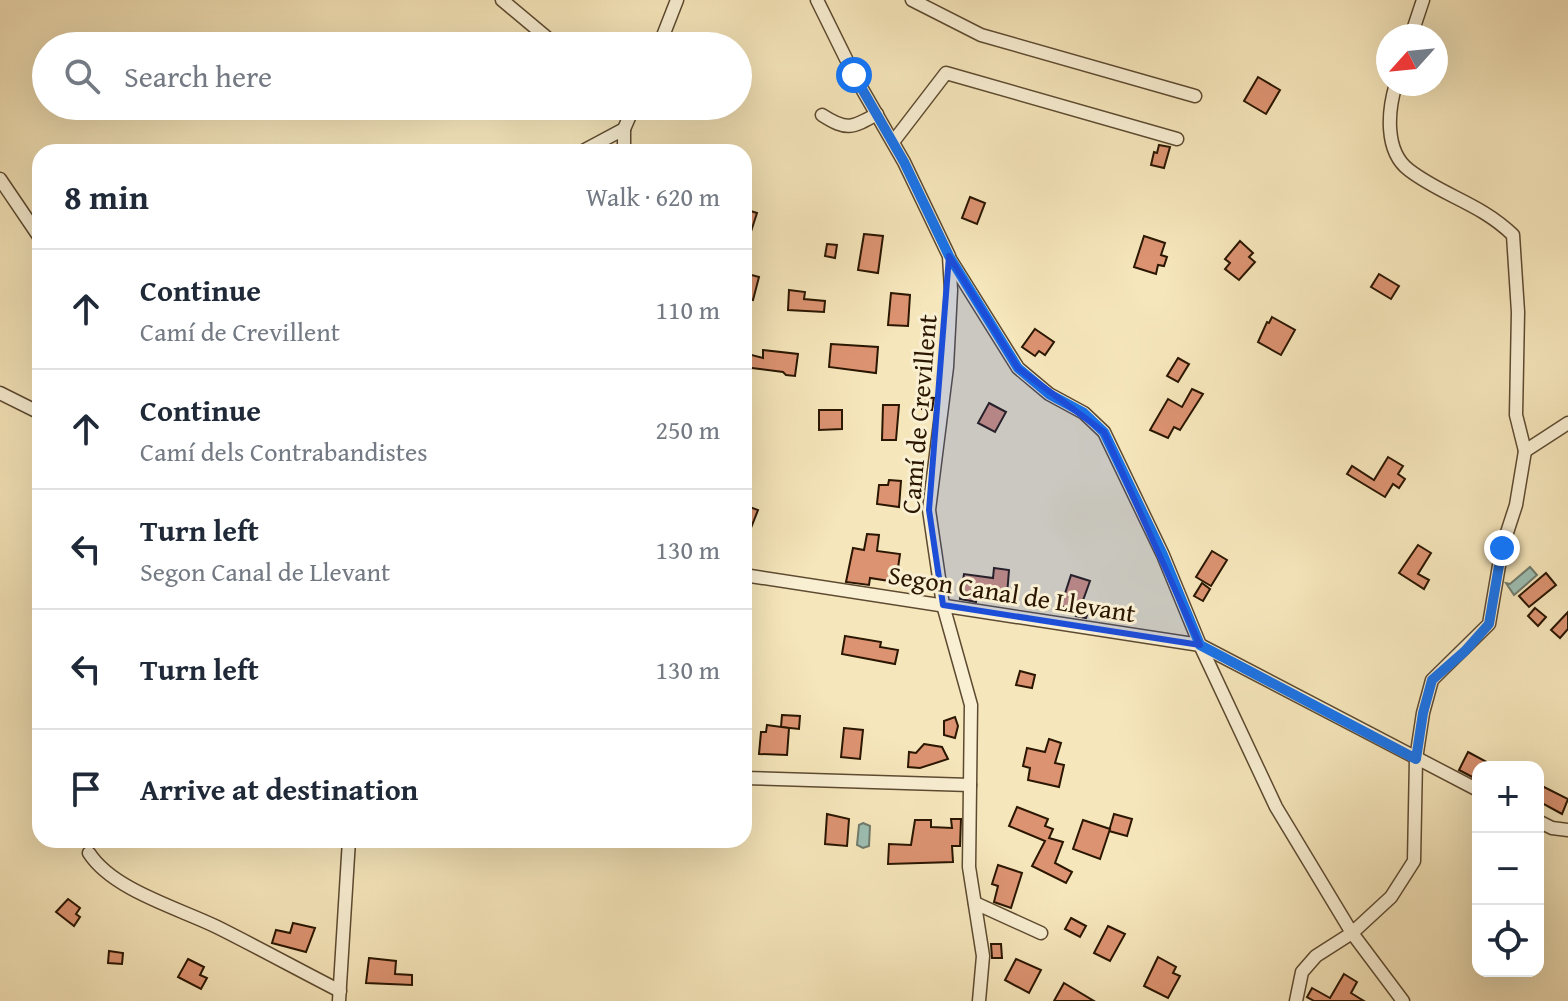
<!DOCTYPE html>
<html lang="en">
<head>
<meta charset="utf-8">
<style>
	:root { --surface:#fff; --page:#f2f2f3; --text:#1f2937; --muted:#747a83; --line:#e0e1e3 }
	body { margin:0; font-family:"Gentium Book Plus",serif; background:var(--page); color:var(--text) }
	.controls { position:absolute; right:24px; bottom:24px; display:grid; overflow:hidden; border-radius:16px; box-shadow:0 8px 32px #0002 }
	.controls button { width:72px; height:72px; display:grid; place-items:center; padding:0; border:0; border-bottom:2px solid var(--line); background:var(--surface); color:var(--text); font:40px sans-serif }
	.compass { position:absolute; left:1376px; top:24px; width:72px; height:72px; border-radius:50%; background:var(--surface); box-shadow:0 8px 32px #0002; rotate:243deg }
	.stop { position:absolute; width:24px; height:24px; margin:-18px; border:6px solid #1a73e8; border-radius:50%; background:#fff }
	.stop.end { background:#1a73e8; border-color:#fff; box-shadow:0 2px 8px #0008 }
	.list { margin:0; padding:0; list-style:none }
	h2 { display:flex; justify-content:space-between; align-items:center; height:104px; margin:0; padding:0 32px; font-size:34px }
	h2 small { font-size:26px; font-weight:400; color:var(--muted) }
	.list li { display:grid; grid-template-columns:52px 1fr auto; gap:24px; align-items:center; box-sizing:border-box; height:120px; padding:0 32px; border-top:2px solid var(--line) }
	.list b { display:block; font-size:30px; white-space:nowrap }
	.list p { margin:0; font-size:26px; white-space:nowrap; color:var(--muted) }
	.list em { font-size:26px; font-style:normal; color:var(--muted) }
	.icon { flex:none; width:44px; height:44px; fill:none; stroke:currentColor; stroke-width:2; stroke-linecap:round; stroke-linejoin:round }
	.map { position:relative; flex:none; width:1568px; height:1001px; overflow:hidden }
	.search { position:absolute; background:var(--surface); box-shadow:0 8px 32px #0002; left:32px; top:32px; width:720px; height:88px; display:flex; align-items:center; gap:20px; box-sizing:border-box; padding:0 28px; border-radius:44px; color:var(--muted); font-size:30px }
	.panel { position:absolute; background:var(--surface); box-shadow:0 8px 32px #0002; left:32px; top:144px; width:720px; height:704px; border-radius:24px }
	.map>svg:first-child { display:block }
</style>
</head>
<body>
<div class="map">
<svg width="1568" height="1001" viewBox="0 0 1568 1001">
	<rect width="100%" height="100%" fill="#f6e6bb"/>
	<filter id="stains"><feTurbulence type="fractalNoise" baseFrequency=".0025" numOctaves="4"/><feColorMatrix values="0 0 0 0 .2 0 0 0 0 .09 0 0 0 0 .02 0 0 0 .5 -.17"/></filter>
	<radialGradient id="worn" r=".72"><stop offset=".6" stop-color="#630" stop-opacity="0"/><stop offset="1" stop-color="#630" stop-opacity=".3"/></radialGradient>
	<g fill="#9dbfb3" stroke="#6f7b6c" stroke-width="2">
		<path d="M1530 567 1537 575 1514 595 1506 583 1510 584Z"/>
		<path d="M863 823 870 826 869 846 863 848 857 845 859 825Z"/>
	</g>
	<g fill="#dc9371" stroke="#2a1601" stroke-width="2">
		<path d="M1258 77 1280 90 1266 114 1244 101Z"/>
		<path d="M1159 145 1170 147 1164 168 1151 165 1154 152 1157 153Z"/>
		<path d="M970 197 985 203 977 224 962 218Z"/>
		<path d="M744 209 757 213 746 247H744Z"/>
		<path d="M864 234 883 236 878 273 858 270Z"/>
		<path d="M1144 236 1165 243 1161 255 1167 257 1164 266 1158 265 1156 274 1134 267Z"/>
		<path d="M1240 241 1253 253 1249 257 1255 262 1239 280 1225 269 1230 263 1225 259Z"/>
		<path d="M827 244 837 245 835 258 825 256Z"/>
		<path d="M744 273 759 277 753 300 744 298Z"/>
		<path d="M1379 274 1399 286 1391 299 1371 287Z"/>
		<path d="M789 290 805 292 804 299 825 301 824 312 788 310Z"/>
		<path d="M891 293 910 295 908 326 888 325Z"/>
		<path d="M1272 317 1295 330 1281 355 1258 342 1267 322 1269 323Z"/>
		<path d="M1035 329 1054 342 1045 355 1039 351 1035 356 1022 347Z"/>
		<path d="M831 344 878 347 876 373 829 367Z"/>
		<path d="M763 350 798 354 795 376 786 375 783 372 744 367V353L763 358Z"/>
		<path d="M1178 358 1189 364 1178 382 1167 376Z"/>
		<path d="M1192 389 1203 394 1180 430 1174 427 1168 438 1150 430 1168 399 1182 407Z"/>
		<path d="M923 397 934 398 932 410 922 409Z"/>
		<path d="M989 403 1006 412 995 432 978 423Z"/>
		<path d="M883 405H899L896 440H882Z"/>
		<path d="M819 410H842V429L819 430Z"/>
		<path d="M1388 457 1403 466 1398 474 1405 479 1399 488 1393 484 1385 497 1347 474 1352 466 1374 480Z"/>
		<path d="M889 480 901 481 899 507 877 504 879 485H888Z"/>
		<path d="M744 505 758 510 745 543H744Z"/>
		<path d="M867 534 879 535 877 551 900 554 896 582 870 578 869 585 846 582 853 548 864 550Z"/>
		<path d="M1418 545 1431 553 1418 574 1429 580 1424 589 1399 573Z"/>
		<path d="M1212 551 1227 560 1211 586 1196 577Z"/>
		<path d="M994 568 1009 570 1007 595 977 592 976 602 960 599 964 574 993 578Z"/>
		<path d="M1546 573 1556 585 1529 607 1519 596Z"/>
		<path d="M1071 575 1090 581 1081 606 1089 609 1086 618 1076 616 1078 612 1061 606Z"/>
		<path d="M1202 583 1210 589 1203 601 1194 596Z"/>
		<path d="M1535 608 1546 617 1538 626 1528 616Z"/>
		<path d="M1568 612V629L1560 638 1551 630Z"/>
		<path d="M845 636 881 642 880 647 898 650 895 664 842 654Z"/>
		<path d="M1020 671 1035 675 1032 688 1016 685Z"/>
		<path d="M782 715 800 716 799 729 781 727Z"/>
		<path d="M955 717 958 726 955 738 944 735V721Z"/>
		<path d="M767 725 789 728 787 755 759 754 761 732H766Z"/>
		<path d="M844 728 863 730 860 759 841 757Z"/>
		<path d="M1049 739 1061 743 1055 763 1064 765 1059 787 1028 780 1030 768 1023 766 1027 748 1045 752Z"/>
		<path d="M924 744 942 747 948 759 920 768 908 767 909 752 916 753Z"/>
		<path d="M1468 752 1496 767H1478V780L1459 770Z"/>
		<path d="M1538 784 1568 799 1562 814 1538 801Z"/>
		<path d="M1017 807 1048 819 1045 826 1053 829 1049 838 1063 842 1055 863 1072 872 1066 883 1032 866 1045 841 1009 826Z"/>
		<path d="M827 814 849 819 847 846 825 844Z"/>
		<path d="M1114 814 1132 819 1127 836 1109 831Z"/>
		<path d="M951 819H961L960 846H952L953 862 888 864 889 844 911 845 915 820H931V827L952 828Z"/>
		<path d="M1083 820 1110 829 1100 859 1073 849Z"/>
		<path d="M998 865 1022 873 1011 908 994 902 998 886 992 884Z"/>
		<path d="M68 899 80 908 76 914 80 917 74 926 56 912Z"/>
		<path d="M1071 918 1086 926 1080 937 1065 929Z"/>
		<path d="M293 923 315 928 306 952 272 943 276 930 290 933Z"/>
		<path d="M1108 926 1125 934 1110 961 1094 953Z"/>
		<path d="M991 944H1001L1002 958H992Z"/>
		<path d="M109 951 123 953 122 964 108 963Z"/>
		<path d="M1158 957 1176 967 1173 973 1180 976 1168 998 1144 986Z"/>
		<path d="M369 958 396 961 395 974 412 975V985L366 983Z"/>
		<path d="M188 959 204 967 200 975 207 978 201 989 178 977Z"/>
		<path d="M1016 959 1041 970 1029 993 1005 980Z"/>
		<path d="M1344 974 1357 982 1351 993 1364 1001H1314L1307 997 1312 988 1330 998Z"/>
		<path d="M1064 983 1094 1001H1054Z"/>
	</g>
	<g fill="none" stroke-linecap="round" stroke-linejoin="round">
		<defs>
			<g id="street">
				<path d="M502 0 557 46"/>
				<path d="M817 0 854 75 904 162 949 256 951 290 947 367 929 510 943 605 971 705 969 867 983 956 979 1001"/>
				<path d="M912 0 981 35 1195 96"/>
				<path d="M1411 36 1423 0"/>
				<path d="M659 46 677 0"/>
				<path d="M822 115C847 131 852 128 877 114"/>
				<path d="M893 142 946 73 1177 139"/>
				<path d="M581 152 624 129 634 106"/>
				<path d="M624 152V129"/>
				<path d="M0 179 40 238"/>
				<path d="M950 259 1018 368 1049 394 1084 413 1104 432 1163 555 1200 645 1276 807 1352 933 1403 1001"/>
				<path d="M0 393 40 413"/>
				<path d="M1525 451 1568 423"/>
				<path d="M744 575 1200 645 1478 790"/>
				<path d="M744 778 970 785"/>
				<path d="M1538 821 1552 828 1568 830"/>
				<path d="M89 853C113 890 178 908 217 927 259 948 299 970 340 991"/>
				<path d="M975 903 1041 933"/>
				<path d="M339 1001 349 840"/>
				<path d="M1296 1001 1302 972 1316 956 1352 933 1391 897 1414 861 1416 759 1423 713 1432 680 1489 624 1502 548 1516 505 1525 451 1516 415 1518 312 1513 235C1480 203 1443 196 1409 170 1384 151 1388 110 1396 84"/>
			</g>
		</defs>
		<use href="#street" stroke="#5d4a30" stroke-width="15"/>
		<use href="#street" stroke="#f9efd3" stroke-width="12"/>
	</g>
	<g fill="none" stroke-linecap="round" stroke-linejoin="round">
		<path stroke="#1a73e8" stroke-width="10" d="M854 75 904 162 949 256 1018 368 1049 394 1084 413 1104 432 1163 555 1200 645 1416 759 1423 713 1432 680 1465 651 1489 624 1502 548"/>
	</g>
	<path fill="#1d4ed8" fill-opacity="0.2" stroke="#1d4ed8" stroke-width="6" stroke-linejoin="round" d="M949 256 1018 368 1104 432 1200 645 943 605 929 510Z"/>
	<g text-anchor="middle" stroke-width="6" stroke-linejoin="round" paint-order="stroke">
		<g font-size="26" fill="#2a1601" stroke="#f9efd3">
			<text transform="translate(919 414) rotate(-85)" y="9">Camí de Crevillent</text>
			<text transform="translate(1012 594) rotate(9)" y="9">Segon Canal de Llevant</text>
		</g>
	</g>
	<rect width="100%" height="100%" filter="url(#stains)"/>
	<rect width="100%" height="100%" fill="url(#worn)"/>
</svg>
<div class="controls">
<button>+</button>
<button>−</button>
<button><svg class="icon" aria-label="locate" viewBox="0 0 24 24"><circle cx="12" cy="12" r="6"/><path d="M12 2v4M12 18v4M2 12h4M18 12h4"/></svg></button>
</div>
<svg class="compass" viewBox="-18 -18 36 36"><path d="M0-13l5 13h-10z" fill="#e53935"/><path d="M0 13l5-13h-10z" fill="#747a83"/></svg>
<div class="stop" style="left:854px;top:75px"></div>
<div class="stop end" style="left:1502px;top:548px"></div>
<div class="search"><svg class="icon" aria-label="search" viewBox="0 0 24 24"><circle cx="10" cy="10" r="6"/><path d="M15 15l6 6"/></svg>Search here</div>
<section class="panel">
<h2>8 min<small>Walk · 620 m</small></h2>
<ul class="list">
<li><svg class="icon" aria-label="ahead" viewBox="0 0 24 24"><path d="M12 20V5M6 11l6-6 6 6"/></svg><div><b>Continue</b><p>Camí de Crevillent</p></div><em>110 m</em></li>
<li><svg class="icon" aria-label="ahead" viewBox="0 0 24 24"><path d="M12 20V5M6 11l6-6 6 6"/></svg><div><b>Continue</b><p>Camí dels Contrabandistes</p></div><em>250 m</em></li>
<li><svg class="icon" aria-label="left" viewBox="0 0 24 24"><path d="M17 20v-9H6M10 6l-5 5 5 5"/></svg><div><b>Turn left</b><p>Segon Canal de Llevant</p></div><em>130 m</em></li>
<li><svg class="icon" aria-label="left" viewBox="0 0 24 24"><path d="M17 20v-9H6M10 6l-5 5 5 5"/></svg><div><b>Turn left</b></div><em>130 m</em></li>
<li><svg class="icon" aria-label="arrive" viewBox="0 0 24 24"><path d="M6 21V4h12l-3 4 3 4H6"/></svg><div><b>Arrive at destination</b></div></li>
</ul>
</section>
</div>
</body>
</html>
